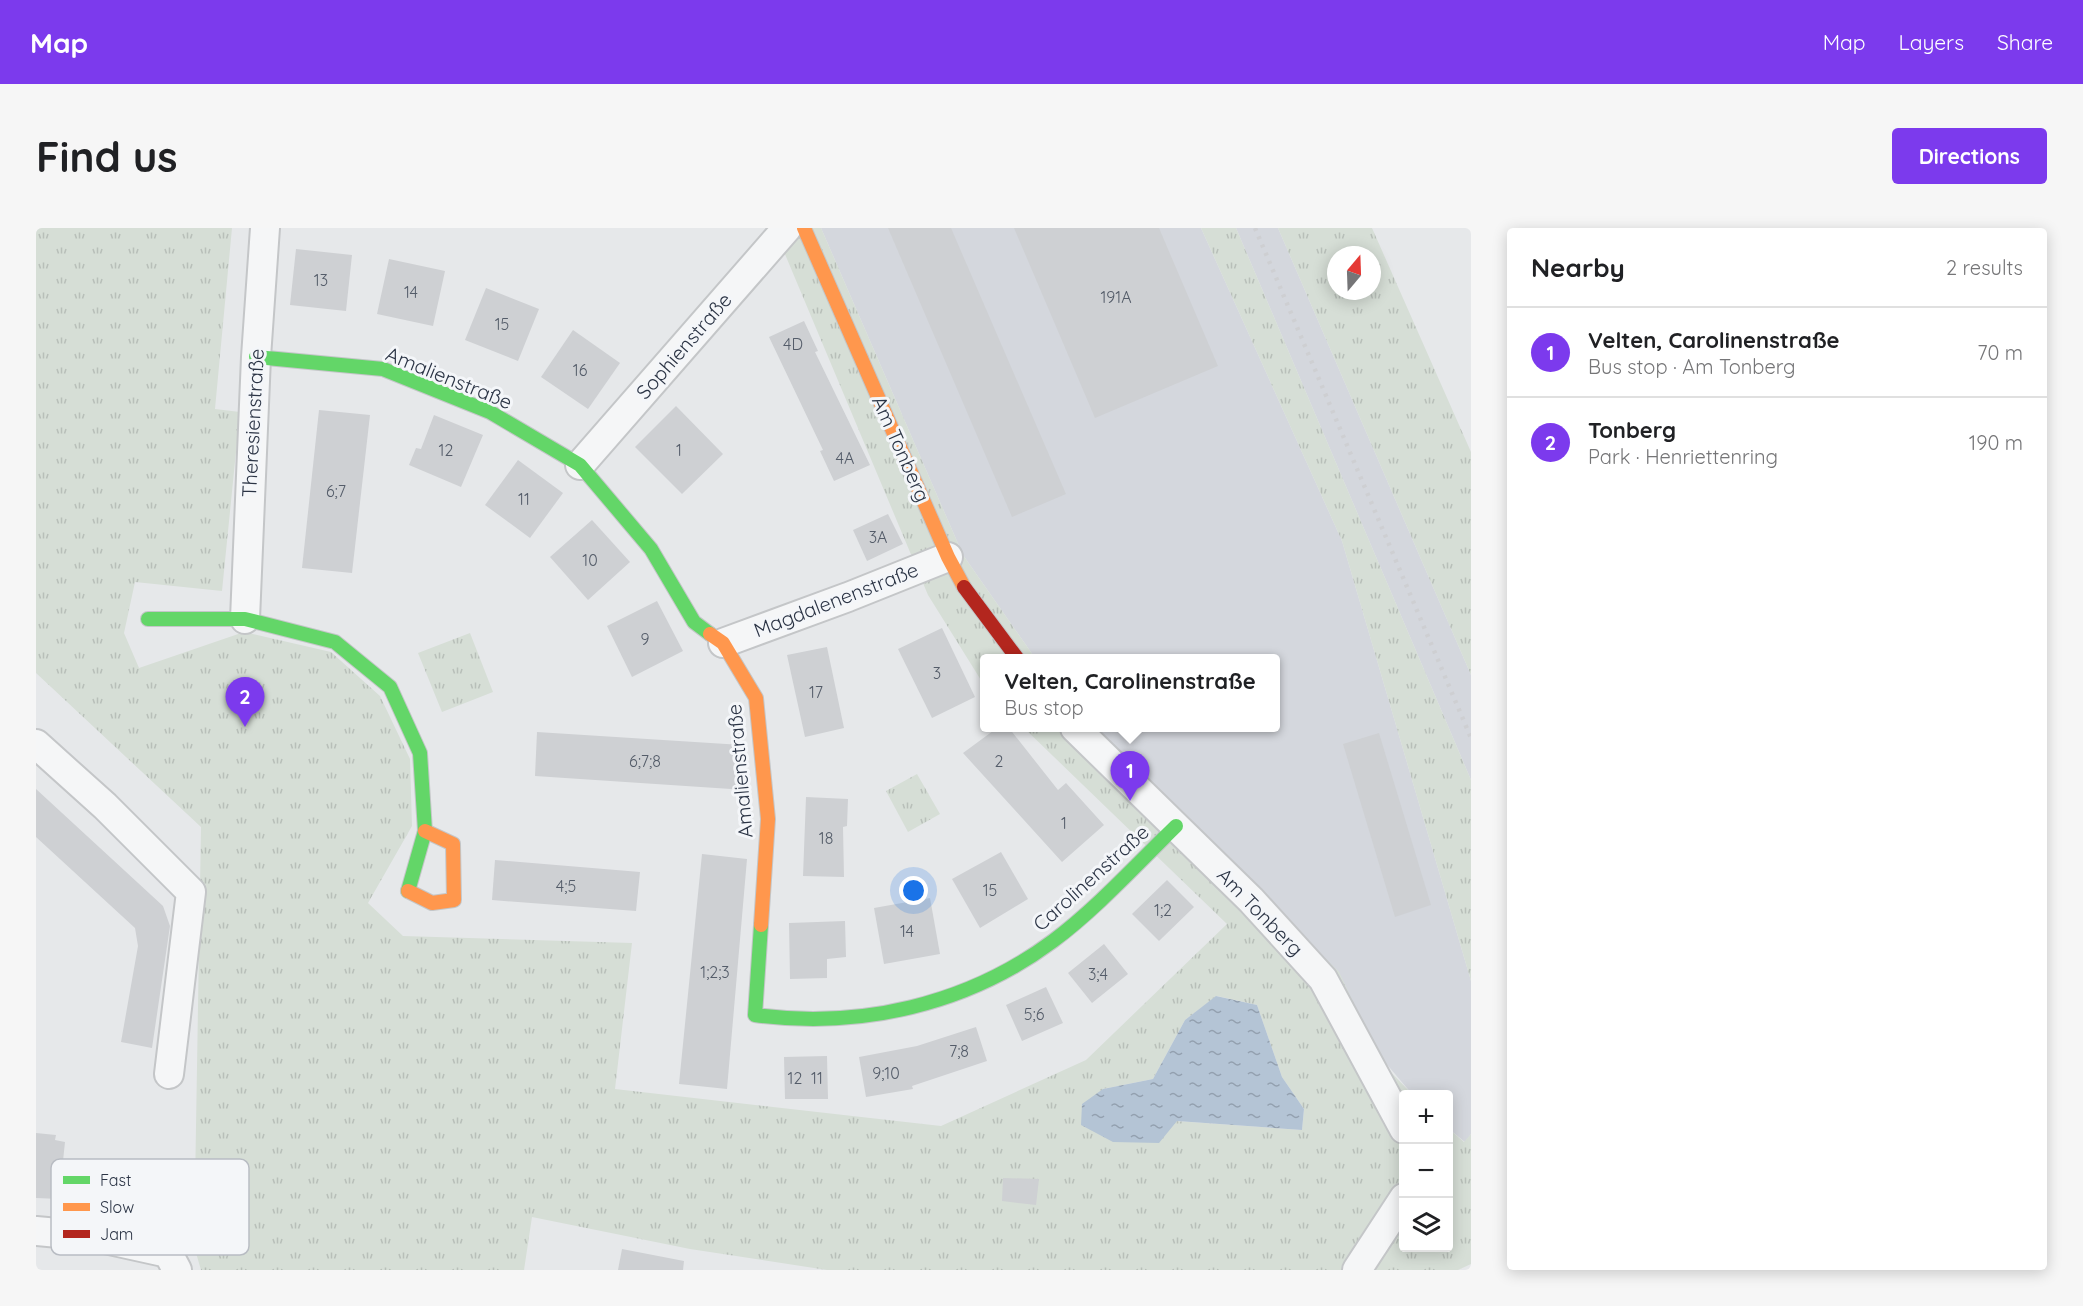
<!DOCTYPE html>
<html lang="en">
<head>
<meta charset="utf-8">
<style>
	:root { --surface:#fff; --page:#f6f6f6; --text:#202124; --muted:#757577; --line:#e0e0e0; --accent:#7c3aed }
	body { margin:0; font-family:Quicksand,sans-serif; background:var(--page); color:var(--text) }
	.controls { position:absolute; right:18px; bottom:18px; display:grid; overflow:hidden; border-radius:6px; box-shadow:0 3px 15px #0003 }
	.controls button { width:54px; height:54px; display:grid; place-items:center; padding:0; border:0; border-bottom:2px solid var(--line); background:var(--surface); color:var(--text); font:30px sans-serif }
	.compass { position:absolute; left:1291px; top:18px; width:54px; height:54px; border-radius:50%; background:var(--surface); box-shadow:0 3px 15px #0003; rotate:19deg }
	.you { position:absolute; left:878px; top:663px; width:21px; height:21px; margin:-15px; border:4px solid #fff; border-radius:50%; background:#1a73e8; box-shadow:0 0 0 9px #1a73e833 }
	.badge { display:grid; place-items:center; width:39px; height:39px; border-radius:50%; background:var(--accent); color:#fff; font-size:20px; font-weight:700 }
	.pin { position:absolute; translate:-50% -50px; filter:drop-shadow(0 2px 3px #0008) }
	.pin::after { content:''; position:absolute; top:32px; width:21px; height:18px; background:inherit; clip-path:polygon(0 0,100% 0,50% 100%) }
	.popup { position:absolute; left:944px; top:426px; width:300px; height:78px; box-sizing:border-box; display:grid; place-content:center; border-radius:6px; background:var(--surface); filter:drop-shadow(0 2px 4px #0005); font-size:20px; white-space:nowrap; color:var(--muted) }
	.popup b { font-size:22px; color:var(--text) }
	.popup::after { content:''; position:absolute; left:50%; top:100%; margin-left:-12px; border:12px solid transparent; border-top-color:var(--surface) }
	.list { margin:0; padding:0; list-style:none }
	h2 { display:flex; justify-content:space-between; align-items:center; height:78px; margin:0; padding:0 24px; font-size:26px }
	h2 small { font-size:20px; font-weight:400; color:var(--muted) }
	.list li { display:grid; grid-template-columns:39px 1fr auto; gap:18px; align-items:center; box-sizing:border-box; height:90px; padding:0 24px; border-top:2px solid var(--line) }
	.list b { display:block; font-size:22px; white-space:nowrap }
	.list p { margin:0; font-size:20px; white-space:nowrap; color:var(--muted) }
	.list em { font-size:20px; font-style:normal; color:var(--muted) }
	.icon { flex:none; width:33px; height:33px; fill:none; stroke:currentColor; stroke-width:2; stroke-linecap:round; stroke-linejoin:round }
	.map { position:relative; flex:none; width:1435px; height:1042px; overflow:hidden; border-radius:6px }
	header { display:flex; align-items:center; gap:36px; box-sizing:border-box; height:84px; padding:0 30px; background:var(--accent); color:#fff }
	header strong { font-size:28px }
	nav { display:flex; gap:33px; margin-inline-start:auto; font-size:21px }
	.intro { display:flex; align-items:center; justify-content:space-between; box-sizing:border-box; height:144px; padding:0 36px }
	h1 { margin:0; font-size:42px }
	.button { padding:15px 27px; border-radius:6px; background:var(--accent); color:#fff; font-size:21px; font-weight:700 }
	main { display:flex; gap:36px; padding:0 36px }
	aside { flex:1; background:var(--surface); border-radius:6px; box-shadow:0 3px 15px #0003 }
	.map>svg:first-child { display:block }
</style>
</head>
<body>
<header>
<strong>Map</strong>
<nav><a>Map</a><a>Layers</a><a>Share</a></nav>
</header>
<div class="intro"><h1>Find us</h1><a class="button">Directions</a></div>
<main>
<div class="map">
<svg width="1435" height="1042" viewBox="0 0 1435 1042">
	<defs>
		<pattern id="grass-tufts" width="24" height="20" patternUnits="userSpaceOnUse" patternTransform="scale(1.5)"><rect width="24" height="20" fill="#d6ded6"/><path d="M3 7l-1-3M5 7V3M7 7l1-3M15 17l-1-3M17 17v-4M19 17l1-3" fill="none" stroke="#b8bfb9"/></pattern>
		<pattern id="water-ripples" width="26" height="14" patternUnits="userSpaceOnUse" patternTransform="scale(1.5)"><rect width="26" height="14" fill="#b4c4d5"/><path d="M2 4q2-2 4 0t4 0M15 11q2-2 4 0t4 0" fill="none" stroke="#93a0af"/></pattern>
	</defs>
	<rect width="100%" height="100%" fill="#e6e8ea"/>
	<g fill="#d4d7dd">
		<path d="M785 0H1165L1306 313 1435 753V906L1429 914 1413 901 1412 866H1376L1107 549 1059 500H1240V430H999L927 327Z"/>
		<path d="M1200 0H1242L1435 447V552Z"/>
	</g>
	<g fill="url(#grass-tufts)" fill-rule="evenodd">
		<path d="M0 0H196L179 181 204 184 186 363 99 354 88 405 103 440 208 404 295 424 344 468 374 531 376 598 332 675 367 708 596 715 579 861 905 898 1050 832 1191 696 988 500H1059L1303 744 1346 835 1376 866H1368V1020H1412L1413 901 1428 914 1435 906V1036L1422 1042H791L654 1021 496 989 488 1042H165L158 1018 165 599 0 445ZM1181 768 1221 777 1246 849 1268 881 1266 902 1140 893 1067 861 1117 851 1149 792Z"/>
		<path d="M738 0H785L927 327 999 430H948V457L892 367Z"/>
		<path d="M1165 0H1200L1435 552V753L1306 313Z"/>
		<path d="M1242 0H1336L1435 224V447ZM1300 27H1336V63H1300Z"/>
		<path d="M434 405 457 464 406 484 382 425Z"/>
		<path d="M881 546 904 586 872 604 850 563Z"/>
	</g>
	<path fill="url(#water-ripples)" d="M1180 768 1221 777 1246 849 1268 881 1266 902 1141 893 1123 915 1077 914 1045 897 1046 876 1067 861 1117 851 1149 792Z"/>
	<g fill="#ced0d3">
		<path d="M852 0H915L1030 266 976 289Z"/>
		<path d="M978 0H1123L1182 138 1059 190Z"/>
		<path d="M260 21 316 27 310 83 254 77Z"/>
		<path d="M353 31 409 43 397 98 341 86Z"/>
		<path d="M450 60 503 81 482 133 429 112Z"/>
		<path d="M768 93 782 123 779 124 834 237 798 253 784 223 787 222 733 109Z"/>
		<path d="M537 102 584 135 552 181 505 149Z"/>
		<path d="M640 178 687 226 646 266 599 219Z"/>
		<path d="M283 182 334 187 316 345 266 340Z"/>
		<path d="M398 187 447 207 425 259 373 237 380 220 385 221Z"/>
		<path d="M482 232 527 265 494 310 449 277Z"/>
		<path d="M852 286 867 316 831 333 817 302Z"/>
		<path d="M556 292 594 334 552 372 514 329Z"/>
		<path d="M621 373 647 423 596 449 571 398Z"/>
		<path d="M906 400 939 469 896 490 862 421Z"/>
		<path d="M791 419 808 500 769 509 751 427Z"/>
		<path d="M961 500H973L1022 562 1030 555 1068 597 1026 634 927 525Z"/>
		<path d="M501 504 706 517 710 562 499 548Z"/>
		<path d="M1343 505 1395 677 1359 689 1307 516Z"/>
		<path d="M0 561 127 678 134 698 116 820 85 814 102 718 99 700 0 609Z"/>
		<path d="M770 569 812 571 811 598 807 599 808 649 767 648Z"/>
		<path d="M965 624 992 671 944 700 916 651Z"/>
		<path d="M666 626 711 631 691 861 643 856Z"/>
		<path d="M459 632 604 644 600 683 456 672Z"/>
		<path d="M1131 652 1158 679 1123 713 1096 686Z"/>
		<path d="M894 670 904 726 848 736 838 680Z"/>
		<path d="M809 693 810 729 791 731V750L754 751 753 695Z"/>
		<path d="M1068 716 1092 746 1056 775 1032 745Z"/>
		<path d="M1010 759 1027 795 986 813 970 777Z"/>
		<path d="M940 799 951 833 876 858 877 861 830 869 823 829 881 818Z"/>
		<path d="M791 828 792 871H749L748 829Z"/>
		<path d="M0 905 20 907 19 912 29 914 23 971 0 970Z"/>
		<path d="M967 950 1003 951 1000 977 966 973Z"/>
		<path d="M586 1021 648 1033 647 1042H582Z"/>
	</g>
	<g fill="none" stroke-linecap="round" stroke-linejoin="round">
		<defs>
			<g id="street">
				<path d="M544 237 751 0"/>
				<path d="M209 391 220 129 229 0"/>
				<path d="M687 415 812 369 912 329"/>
				<path d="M1039 500 1215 672 1287 751 1368 901"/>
				<path d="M0 516 69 578 155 664 133 846"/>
				<path d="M0 1003 55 1008 132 1025 141 1042"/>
				<path d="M1321 1042 1368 970"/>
			</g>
			<g id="fast">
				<path d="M220 129 347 141 454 184 544 237 615 321 658 394 674 406"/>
				<path d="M112 391H209L299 414 354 459 384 525 389 603 372 663"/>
				<path d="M725 697 719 787C824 801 931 777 1017 713 1060 681 1101 636 1140 598"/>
			</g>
			<g id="slow">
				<path d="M768 0 912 329 928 359"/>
				<path d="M674 406 687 415 720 470 732 591 725 697"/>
				<path d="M372 663 396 675 418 672 417 616 389 603"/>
			</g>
			<path id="jam" d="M928 359 981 430"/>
		</defs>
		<use href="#street" stroke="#c4c6c8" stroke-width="32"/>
		<use href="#fast" stroke="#c4c6c8" stroke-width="16"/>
		<use href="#slow" stroke="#c4c6c8" stroke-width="16"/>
		<use href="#jam" stroke="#c4c6c8" stroke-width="16"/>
		<use href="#street" stroke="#f5f6f7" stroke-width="28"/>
		<use href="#fast" stroke="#63d668" stroke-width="14"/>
		<use href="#slow" stroke="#ff974d" stroke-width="14"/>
		<use href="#jam" stroke="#b3261e" stroke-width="14"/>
		<path stroke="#cecfd2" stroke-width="4.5" stroke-dasharray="3 6" stroke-linecap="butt" d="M1219 0 1435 510"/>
	</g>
	<g text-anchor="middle" stroke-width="6" stroke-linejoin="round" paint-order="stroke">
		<g font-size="16" fill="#545c69">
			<text x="285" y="58">13</text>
			<text x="375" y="70">14</text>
			<text x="1080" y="75">191A</text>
			<text x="466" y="102">15</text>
			<text x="757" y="122">4D</text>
			<text x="544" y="148">16</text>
			<text x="410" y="228">12</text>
			<text x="643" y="228">1</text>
			<text x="809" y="236">4A</text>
			<text x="300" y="269">6;7</text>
			<text x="488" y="277">11</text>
			<text x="842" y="315">3A</text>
			<text x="554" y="338">10</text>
			<text x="609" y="417">9</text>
			<text x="901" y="451">3</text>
			<text x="780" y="470">17</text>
			<text x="609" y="539">6;7;8</text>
			<text x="963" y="539">2</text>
			<text x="1028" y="601">1</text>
			<text x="790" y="616">18</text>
			<text x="530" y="664">4;5</text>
			<text x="954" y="668">15</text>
			<text x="1127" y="688">1;2</text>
			<text x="871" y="709">14</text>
			<text x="679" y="750">1;2;3</text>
			<text x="1062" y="752">3;4</text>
			<text x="998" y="792">5;6</text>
			<text x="923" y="829">7;8</text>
			<text x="850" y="851">9;10</text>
			<text x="759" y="856">12</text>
			<text x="781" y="856">11</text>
		</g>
		<g font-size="20" fill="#2b3445" stroke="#f4f6f9">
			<text transform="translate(648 118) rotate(-49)" y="7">Sophienstraße</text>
			<text transform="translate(413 150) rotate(22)" y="7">Amalienstraße</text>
			<text transform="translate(217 195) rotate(-87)" y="7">Theresienstraße</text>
			<text transform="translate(865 221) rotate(66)" y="7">Am Tonberg</text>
			<text transform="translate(800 372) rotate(-21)" y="7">Magdalenenstraße</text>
			<text transform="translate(704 543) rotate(-95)" y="7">Amalienstraße</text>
			<text transform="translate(1055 650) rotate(-42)" y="7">Carolinenstraße</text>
			<text transform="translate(1224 684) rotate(46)" y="7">Am Tonberg</text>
		</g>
	</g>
	<rect x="15" y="931" width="198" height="96" rx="9" fill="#f4f6f9" stroke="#b8bcc3" stroke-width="1.5"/>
	<rect x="27" y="948" width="27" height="8" fill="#63d668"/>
	<rect x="27" y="975" width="27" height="8" fill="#ff974d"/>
	<rect x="27" y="1002" width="27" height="8" fill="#b3261e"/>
	<g font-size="16" fill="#2b3445">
		<text x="64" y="958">Fast</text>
		<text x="64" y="985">Slow</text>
		<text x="64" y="1012">Jam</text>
	</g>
</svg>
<div class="controls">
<button>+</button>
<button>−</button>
<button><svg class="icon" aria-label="layers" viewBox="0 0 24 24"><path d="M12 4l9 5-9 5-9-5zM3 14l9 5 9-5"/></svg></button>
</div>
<svg class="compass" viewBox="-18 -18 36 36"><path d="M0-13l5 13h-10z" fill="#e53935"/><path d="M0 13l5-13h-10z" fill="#757577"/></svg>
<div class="you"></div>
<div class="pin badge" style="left:1094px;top:573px">1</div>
<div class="popup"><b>Velten, Carolinenstraße</b>Bus stop</div>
<div class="pin badge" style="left:209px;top:499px">2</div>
</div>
<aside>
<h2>Nearby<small>2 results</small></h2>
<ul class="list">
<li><span class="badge">1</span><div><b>Velten, Carolinenstraße</b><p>Bus stop · Am Tonberg</p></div><em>70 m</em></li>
<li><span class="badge">2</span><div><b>Tonberg</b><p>Park · Henriettenring</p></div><em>190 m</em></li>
</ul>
</aside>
</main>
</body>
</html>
